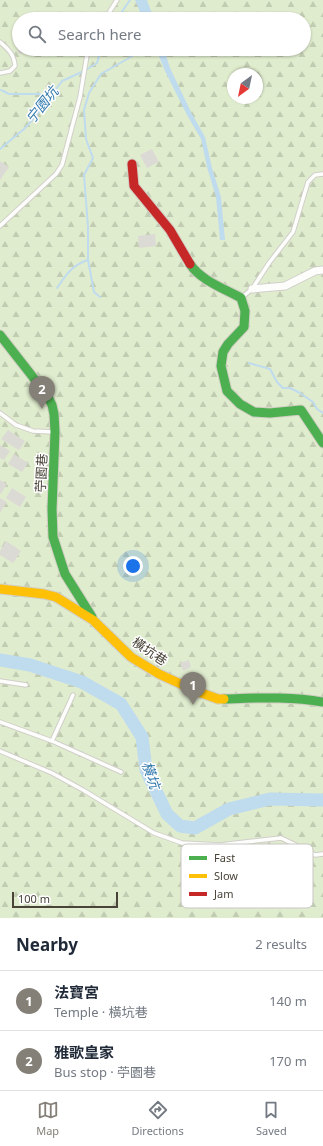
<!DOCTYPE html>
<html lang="en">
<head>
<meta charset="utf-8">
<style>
	:root { --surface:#fff; --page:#f6f6f7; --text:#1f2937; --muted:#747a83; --line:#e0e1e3; --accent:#848077 }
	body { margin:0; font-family:"Noto Sans","Noto Sans TC",sans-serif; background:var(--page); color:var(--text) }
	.compass { position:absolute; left:227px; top:68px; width:36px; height:36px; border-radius:50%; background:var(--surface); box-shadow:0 1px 3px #0004; rotate:213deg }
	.scale { position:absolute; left:12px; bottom:10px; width:106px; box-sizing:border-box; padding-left:4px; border:2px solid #494338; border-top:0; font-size:11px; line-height:14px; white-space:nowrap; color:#494338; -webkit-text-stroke:3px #fff; paint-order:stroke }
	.you { position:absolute; left:133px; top:566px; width:14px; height:14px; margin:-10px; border:3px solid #fff; border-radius:50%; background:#1a73e8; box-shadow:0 0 0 6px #1a73e833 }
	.badge { display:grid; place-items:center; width:26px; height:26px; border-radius:50%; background:var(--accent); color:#fff; font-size:13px; font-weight:700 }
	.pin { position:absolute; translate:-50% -33px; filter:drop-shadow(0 1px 2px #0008) }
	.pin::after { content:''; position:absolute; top:21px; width:14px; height:12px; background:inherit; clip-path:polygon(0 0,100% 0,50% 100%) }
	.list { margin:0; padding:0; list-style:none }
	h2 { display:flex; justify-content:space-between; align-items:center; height:52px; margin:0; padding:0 16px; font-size:17px }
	h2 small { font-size:13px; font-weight:400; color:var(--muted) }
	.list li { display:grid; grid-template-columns:26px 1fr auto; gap:12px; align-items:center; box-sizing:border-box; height:60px; padding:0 16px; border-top:1px solid var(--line) }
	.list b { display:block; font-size:15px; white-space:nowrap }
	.list p { margin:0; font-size:13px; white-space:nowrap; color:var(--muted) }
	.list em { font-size:13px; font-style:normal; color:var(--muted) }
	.icon { flex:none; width:22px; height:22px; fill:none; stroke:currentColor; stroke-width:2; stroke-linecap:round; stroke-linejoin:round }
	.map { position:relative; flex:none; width:323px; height:918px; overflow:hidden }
	.search { position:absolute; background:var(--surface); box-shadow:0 1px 3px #0004; left:12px; right:12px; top:12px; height:44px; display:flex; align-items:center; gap:10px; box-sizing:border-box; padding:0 14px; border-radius:22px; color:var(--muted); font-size:15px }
	.sheet { height:172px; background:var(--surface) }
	nav { display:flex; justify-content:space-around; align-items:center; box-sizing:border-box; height:56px; border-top:1px solid var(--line); background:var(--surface); font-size:11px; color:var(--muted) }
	nav a { display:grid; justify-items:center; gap:2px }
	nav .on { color:var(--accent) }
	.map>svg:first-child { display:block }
</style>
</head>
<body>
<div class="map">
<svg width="323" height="918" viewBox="0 0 323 918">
	<defs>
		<pattern id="forest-firs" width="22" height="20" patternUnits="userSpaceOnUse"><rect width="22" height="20" fill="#e0ecce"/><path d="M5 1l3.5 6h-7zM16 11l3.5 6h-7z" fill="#c2ccb2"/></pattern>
	</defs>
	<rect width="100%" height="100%" fill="#f3f1ed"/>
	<path fill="url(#forest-firs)" fill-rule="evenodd" d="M0 0H323V918H0ZM19 19H304V49H19ZM233 74H257V98H233Z"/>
	<g fill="#bfdbee">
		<path d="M135 0H147L154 19H143Z"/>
		<path d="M156 49H164L170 68 191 112 205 137 212 168 221 197 225 240H220L216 197 207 167 201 139 187 115 165 71Z"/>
	</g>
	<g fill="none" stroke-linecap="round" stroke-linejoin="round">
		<g stroke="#bfdbee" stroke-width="2">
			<path d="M117 19 130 0"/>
			<path d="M1 90 9 94H39L49 98"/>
			<path d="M0 149 24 129 35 117 62 81 84 71 97 63 101 49"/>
			<path d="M57 288C66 275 72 265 88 260"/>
			<path d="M100 297 94 292 88 260V227L84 175 93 158 86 139 84 110 89 93 101 74 129 58 142 49"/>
			<path d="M249 363 270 369 277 382 283 388H290L300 393 313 402 317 409 323 413"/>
		</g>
		<path stroke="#bfdbee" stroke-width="13" d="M0 660 30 665 82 682 121 704 142 737 146 770 167 814 180 826 195 828 229 809 270 799 323 800"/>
	</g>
	<g fill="#dcdad5">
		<path d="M19 46V49H31V51L19 54 17 47Z"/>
		<path d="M152 149 159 162 147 168 140 155Z"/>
		<path d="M0 161 9 167 0 180Z"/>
		<path d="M155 234 156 246 139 248 138 236Z"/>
		<path d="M8 430 25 441 19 450 1 439Z"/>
		<path d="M0 445 10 451 4 460 0 458Z"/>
		<path d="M14 454 28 463 22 472 8 464Z"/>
		<path d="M0 480 7 484 1 494 0 493Z"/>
		<path d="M12 488 26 497 20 507 6 498Z"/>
		<path d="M0 498 7 502 0 513Z"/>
		<path d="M6 541 21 551 13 563 0 555V551Z"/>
		<path d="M189 660 191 667 183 671 180 663Z"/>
	</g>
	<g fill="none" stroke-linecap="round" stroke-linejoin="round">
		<defs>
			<g id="lane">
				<path d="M105 19 117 0"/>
				<path d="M0 42C9 50 14 54 15 66L10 71 0 73"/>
				<path d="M0 226 56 174 62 165 80 97 88 49"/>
				<path d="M241 298 252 289 269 263 293 232 308 182 315 175 323 174"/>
				<path d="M0 413 16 425 33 431 54 432"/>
				<path d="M0 681 26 685"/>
				<path d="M0 722 52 741 121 772"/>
				<path d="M52 741 73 695"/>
				<path d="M0 751 52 773 83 790 154 833 182 843 220 845 281 838 300 847 315 855 323 854"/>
			</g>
			<path id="street" d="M252 289 285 286 315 271 323 270"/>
			<g id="fast">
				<path d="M190 264C200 280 225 289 241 298L245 311 244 327 228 344 223 352 221 366 227 391 240 404 254 412 270 413 301 410 323 443"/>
				<path d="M0 335 47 395 52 405 54 414 55 432 52 509 53 537 65 574 92 617"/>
				<path d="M224 699C257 698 291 696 323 702"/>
			</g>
			<path id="slow" d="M0 589 44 594 56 597 93 620 131 657 159 674 196 691 218 699H224"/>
			<path id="jam" d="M132 164 134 186 170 230 190 264"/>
		</defs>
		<use href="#lane" stroke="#d1cfca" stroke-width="5.5"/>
		<use href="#street" stroke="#d1cfca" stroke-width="9"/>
		<use href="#fast" stroke="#d2cec4" stroke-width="11"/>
		<use href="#slow" stroke="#d2cec4" stroke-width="11"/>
		<use href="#jam" stroke="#d2cec4" stroke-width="11"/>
		<use href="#lane" stroke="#fdfdfc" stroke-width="3.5"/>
		<use href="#street" stroke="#fdfdfc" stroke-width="7"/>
		<use href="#fast" stroke="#4caf50" stroke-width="9"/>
		<use href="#slow" stroke="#ffc107" stroke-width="9"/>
		<use href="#jam" stroke="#c62828" stroke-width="9"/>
	</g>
	<g text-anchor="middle" stroke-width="3" stroke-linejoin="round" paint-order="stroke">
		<g font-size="13" fill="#494338" stroke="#fff">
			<text transform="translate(41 473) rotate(-87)" y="5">苧園巷</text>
			<text transform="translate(150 651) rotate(34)" y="5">橫坑巷</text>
		</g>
		<g font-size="14" font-style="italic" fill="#3078ac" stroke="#fff">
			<text transform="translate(42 105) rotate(-51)" y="5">宁園坑</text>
			<text transform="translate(151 775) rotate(71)" y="5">橫坑</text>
		</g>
	</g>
	<rect x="181" y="844" width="132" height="64" rx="6" fill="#fff" stroke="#c8c7c3" stroke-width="1"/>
	<rect x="189" y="856" width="18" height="4" fill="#4caf50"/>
	<rect x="189" y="874" width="18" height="4" fill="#ffc107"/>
	<rect x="189" y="892" width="18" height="4" fill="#c62828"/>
	<g font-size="11" fill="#494338">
		<text x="214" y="862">Fast</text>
		<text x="214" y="880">Slow</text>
		<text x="214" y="898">Jam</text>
	</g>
</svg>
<svg class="compass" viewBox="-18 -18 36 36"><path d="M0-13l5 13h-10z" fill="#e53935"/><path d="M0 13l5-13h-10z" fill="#747a83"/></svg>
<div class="scale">100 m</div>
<div class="you"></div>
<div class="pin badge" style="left:193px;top:705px">1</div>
<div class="pin badge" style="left:42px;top:409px">2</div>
<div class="search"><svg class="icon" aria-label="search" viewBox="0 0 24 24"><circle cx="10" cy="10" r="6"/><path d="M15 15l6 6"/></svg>Search here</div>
</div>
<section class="sheet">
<h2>Nearby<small>2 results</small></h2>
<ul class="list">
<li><span class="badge">1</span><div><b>法寶宮</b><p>Temple · 橫坑巷</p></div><em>140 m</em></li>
<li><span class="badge">2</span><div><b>雅歌皇家</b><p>Bus stop · 苧園巷</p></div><em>170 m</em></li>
</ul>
</section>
<nav>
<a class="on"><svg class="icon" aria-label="map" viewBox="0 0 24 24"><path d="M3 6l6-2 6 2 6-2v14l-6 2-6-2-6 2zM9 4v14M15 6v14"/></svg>Map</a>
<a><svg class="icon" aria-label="directions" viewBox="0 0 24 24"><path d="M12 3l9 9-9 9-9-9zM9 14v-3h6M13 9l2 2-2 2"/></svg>Directions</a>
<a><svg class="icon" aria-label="saved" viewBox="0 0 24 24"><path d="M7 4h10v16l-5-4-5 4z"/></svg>Saved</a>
</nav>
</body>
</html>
